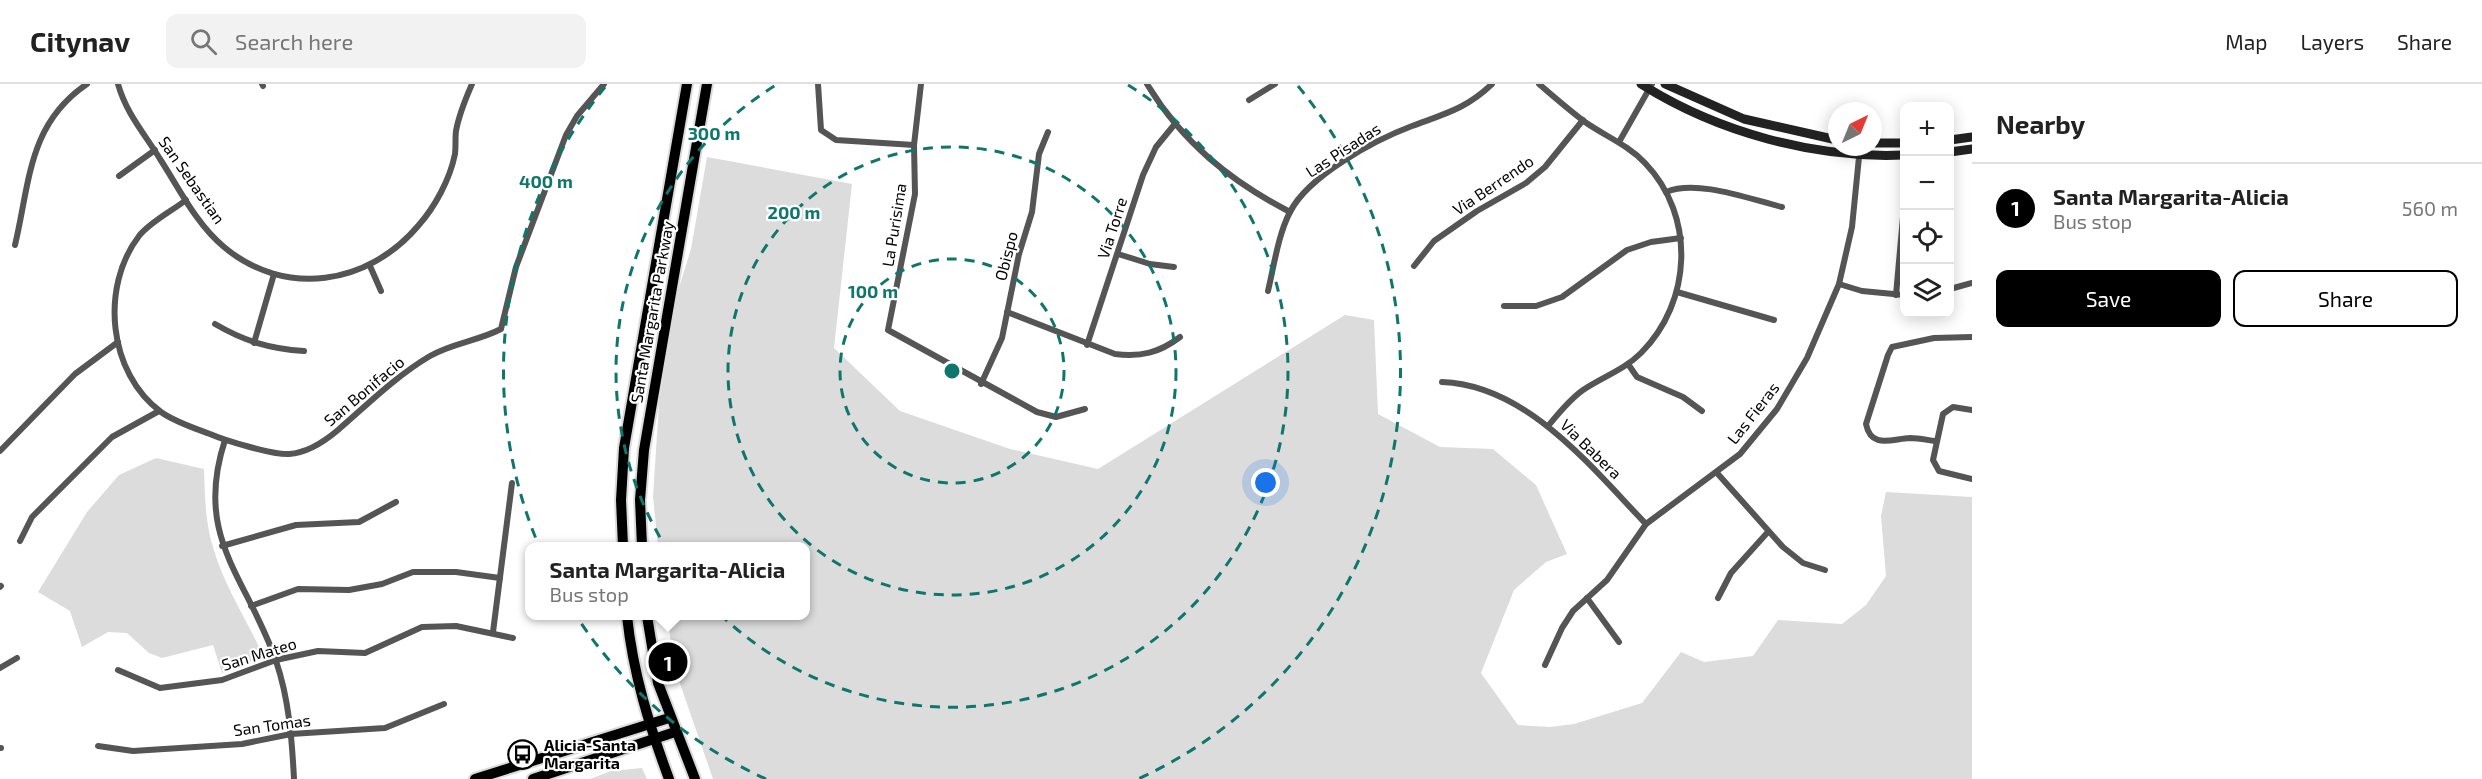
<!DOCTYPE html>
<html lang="en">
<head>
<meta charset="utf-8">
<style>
	:root { --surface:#fff; --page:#f2f2f2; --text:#222; --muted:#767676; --line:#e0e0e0; --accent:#000 }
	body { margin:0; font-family:"Exo 2",sans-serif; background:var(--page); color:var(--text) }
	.controls { position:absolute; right:18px; top:18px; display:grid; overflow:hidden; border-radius:12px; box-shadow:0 3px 15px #0003 }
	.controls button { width:54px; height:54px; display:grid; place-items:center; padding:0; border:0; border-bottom:2px solid var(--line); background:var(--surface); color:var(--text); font:30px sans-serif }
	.compass { position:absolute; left:1828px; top:18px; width:54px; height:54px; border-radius:50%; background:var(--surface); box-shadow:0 3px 15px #0003; rotate:43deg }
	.you { position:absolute; left:1266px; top:399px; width:21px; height:21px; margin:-15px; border:4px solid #fff; border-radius:50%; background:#1a73e8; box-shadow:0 0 0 9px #1a73e833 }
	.badge { display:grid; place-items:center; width:39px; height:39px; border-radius:50%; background:var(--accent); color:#fff; font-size:20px; font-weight:700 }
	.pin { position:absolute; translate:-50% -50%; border:3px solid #fff; box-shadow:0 2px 6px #0006 }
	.popup { position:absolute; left:525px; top:458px; width:285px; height:78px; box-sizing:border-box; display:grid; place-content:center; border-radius:12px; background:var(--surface); filter:drop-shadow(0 2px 4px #0005); font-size:20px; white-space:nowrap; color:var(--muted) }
	.popup b { font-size:22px; color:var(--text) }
	.popup::after { content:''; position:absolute; left:50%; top:100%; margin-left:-12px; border:12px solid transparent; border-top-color:var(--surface) }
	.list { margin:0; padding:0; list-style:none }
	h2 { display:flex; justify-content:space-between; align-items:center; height:78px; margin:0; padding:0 24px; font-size:26px }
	h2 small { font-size:20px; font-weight:400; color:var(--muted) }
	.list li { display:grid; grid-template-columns:39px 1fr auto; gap:18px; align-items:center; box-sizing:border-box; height:90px; padding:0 24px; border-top:2px solid var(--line) }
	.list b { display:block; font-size:22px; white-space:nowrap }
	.list p { margin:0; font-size:20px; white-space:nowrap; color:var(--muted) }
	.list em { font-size:20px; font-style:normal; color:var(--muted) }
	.actions { display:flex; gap:12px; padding:18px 24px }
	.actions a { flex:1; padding:14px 0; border:2px solid var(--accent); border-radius:12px; text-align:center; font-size:21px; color:var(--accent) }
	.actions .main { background:var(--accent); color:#fff }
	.icon { flex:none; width:33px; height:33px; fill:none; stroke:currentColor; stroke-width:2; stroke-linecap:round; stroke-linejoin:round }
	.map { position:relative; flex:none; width:1972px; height:695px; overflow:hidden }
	header { display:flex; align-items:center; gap:36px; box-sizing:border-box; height:84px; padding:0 30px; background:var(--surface); border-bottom:2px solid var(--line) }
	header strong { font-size:28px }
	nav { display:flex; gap:33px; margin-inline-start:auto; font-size:21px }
	.search { width:420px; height:54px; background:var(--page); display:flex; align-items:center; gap:15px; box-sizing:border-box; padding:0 21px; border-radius:12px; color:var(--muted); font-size:22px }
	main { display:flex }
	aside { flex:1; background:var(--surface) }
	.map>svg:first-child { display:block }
</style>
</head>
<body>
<header>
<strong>Citynav</strong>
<div class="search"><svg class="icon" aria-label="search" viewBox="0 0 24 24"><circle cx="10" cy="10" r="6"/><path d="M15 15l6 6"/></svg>Search here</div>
<nav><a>Map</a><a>Layers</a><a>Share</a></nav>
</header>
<main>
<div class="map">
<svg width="1972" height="695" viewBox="0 0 1972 695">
	<rect width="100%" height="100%" fill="#fff"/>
	<g fill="#dcdcdc">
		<path d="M707 73 852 100 834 264 900 327 1010 365 1098 385 1345 231 1374 236 1378 330 1440 363 1493 365 1536 401 1567 470 1546 478 1514 506 1481 589 1518 641 1550 643 1574 640 1642 619 1681 568 1704 578 1753 572 1778 536 1842 540 1866 521 1886 492 1881 432 1886 408 1972 413V695H713L675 585 667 532H806V462H658L653 413 659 320 677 210 691 165Z"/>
		<path d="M156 374 204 385C205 411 205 438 213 463 223 499 244 531 260 565V570L248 579 222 589 213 561 162 574 149 569 127 549 108 548 82 563 70 527 38 508 87 428 119 391Z"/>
		<path d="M642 684 647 695H590L611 687Z"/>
	</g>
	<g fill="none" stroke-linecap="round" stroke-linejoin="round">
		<defs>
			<g id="primary">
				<path d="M623 462 621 416 624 364 687 0"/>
				<path d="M642 462 640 416 644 366 707 0"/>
				<path d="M627 532C633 589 649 641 669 695"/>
				<path d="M647 532 658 599 695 695"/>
				<path d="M475 695 669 634"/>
				<path d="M533 695 675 648"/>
			</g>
		</defs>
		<use href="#primary" stroke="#dbdbdb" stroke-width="14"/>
		<g stroke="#555" stroke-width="6">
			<path d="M118 0C126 29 144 49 160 75 179 104 196 140 224 163 285 214 368 201 418 142 435 123 450 95 455 70 456 62 455 55 456 47 459 30 465 16 472 0"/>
			<path d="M262 0 263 2"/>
			<path d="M818 0 821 46 836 56 914 61"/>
			<path d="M921 0 914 61 915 110 888 246 1037 328 1056 333 1085 325"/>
			<path d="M1147 0C1182 58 1230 97 1290 128"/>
			<path d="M1539 0C1554 13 1569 26 1585 38 1605 52 1628 61 1645 79 1696 132 1692 218 1641 269 1624 286 1602 293 1583 306 1569 316 1559 329 1548 342"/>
			<path d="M1249 16 1275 0"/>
			<path d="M1619 58 1652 0"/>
			<path d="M119 92 155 66"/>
			<path d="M1666 108C1697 95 1749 115 1782 123"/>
			<path d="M186 116C172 127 150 138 139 152 100 203 108 289 161 328 175 338 194 344 210 350 226 357 274 371 289 370 306 369 325 357 338 346 367 321 396 292 430 272 452 259 478 257 501 245L516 183 566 51 577 32 604 0"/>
			<path d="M15 161C30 98 28 40 87 0"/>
			<path d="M1118 170 1150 180 1174 183"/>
			<path d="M370 182 381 207"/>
			<path d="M1414 182 1434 157 1477 127 1526 99 1545 83 1583 36"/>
			<path d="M1839 200 1862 207 1904 211"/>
			<path d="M1950 205 1972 199"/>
			<path d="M1268 207C1274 182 1278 151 1290 128 1309 91 1375 56 1412 42 1444 30 1466 25 1492 0"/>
			<path d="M1677 208 1774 236"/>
			<path d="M1896 211 1903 133"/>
			<path d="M1504 222H1536L1562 213 1627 166 1651 158 1681 154"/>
			<path d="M1007 228 1115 270C1141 273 1159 269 1180 253"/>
			<path d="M215 240C244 257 270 265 304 267"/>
			<path d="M254 259 274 190"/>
			<path d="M1087 261 1143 91 1156 63 1174 41"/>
			<path d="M1628 280 1637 293 1683 313 1702 327"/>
			<path d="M1442 298C1527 301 1591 383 1646 440"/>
			<path d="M981 300 1002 254 1019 170 1032 128 1039 70 1048 48"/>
			<path d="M1972 326 1953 323 1943 330 1933 376 1939 387 1972 395"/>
			<path d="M225 356C193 454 247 493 276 577 289 615 292 656 294 695"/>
			<path d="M1935 357C1927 356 1919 354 1910 354 1891 355 1871 365 1866 340L1888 271 1892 263 1934 254 1972 253"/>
			<path d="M0 367 75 290 118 258"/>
			<path d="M1717 389 1783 463 1803 479 1825 486"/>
			<path d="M20 457 32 433 112 353 159 327"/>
			<path d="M222 462 296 441 359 438 396 418"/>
			<path d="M0 503 1 502"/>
			<path d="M1587 514 1619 558"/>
			<path d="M1718 514 1731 489 1767 449"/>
			<path d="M251 522 298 505 349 506 382 500 413 488H456L500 494"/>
			<path d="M493 548 512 399"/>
			<path d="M1545 581 1562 544 1573 527 1607 496 1646 440 1740 370 1777 325 1807 274 1839 200 1852 143 1860 63"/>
			<path d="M0 584 17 574"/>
			<path d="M118 586 160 604 222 596 276 576 318 567 365 569 422 543 456 542 513 554"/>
			<path d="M98 662 133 667 242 660 291 650 385 644 444 620"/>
			<path d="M0 664H1"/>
		</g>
		<g stroke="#222" stroke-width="9">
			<path d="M1641 0C1717 48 1815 75 1904 71"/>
			<path d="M1665 0 1744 35 1837 56"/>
			<path d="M1950 56 1972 53"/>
			<path d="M1873 59H1904"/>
			<path d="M1950 68 1972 65"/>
		</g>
		<use href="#primary" stroke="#000" stroke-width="10"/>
	</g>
	<g fill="none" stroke="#0f766e" stroke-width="3" stroke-dasharray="10 8">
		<circle cx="952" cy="287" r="112"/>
		<circle cx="952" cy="287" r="224"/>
		<path d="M1128 1A336 336 0 1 1 776 1"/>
		<path d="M766 695A448 448 0 0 1 606 2M1298 2A448 448 0 0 1 1138 695"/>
	</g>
	<defs>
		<symbol id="bus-ring" viewBox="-11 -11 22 22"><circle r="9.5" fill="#fff" stroke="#000" stroke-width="1.5"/><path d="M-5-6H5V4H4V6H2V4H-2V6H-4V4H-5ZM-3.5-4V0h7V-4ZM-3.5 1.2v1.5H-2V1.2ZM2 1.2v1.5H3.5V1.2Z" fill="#000"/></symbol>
	</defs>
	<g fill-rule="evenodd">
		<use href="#bus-ring" x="506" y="654" width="33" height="33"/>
	</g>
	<g text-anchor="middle" stroke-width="4.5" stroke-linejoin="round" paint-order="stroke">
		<g font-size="16" fill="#000" stroke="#fff">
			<text transform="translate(1343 66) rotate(-33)" y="6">Las Pisadas</text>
			<text transform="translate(192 96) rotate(55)" y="6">San Sebastian</text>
			<text transform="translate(1493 101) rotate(-34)" y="6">Via Berrendo</text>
			<text transform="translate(894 141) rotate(-81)" y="6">La Purisima</text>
			<text transform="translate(1112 144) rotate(-72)" y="6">Via Torre</text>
			<text transform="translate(1006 172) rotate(-76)" y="6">Obispo</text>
			<text transform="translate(652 228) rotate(-80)" y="6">Santa Margarita Parkway</text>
			<text transform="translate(364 307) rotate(-40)" y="6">San Bonifacio</text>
			<text transform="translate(1753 329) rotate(-52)" y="6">Las Fieras</text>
			<text transform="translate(1591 365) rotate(44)" y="6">Via Babera</text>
			<text transform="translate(259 570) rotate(-17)" y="6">San Mateo</text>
			<text transform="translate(272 641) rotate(-8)" y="6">San Tomas</text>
		</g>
		<g font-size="16" font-weight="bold" fill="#000" stroke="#fff" text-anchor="start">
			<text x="544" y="667">Alicia-Santa<tspan x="544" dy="18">Margarita</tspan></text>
		</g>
	</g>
	<circle cx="952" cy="287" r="9" fill="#0f766e" stroke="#fff" stroke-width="3"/>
	<g font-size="18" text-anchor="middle" font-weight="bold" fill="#0f766e" stroke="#fff" stroke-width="4.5" stroke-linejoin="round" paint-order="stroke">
		<text x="714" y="56">300 m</text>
		<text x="546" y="104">400 m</text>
		<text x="794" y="135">200 m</text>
		<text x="873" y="214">100 m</text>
	</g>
</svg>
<div class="controls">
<button>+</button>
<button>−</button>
<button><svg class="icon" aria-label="locate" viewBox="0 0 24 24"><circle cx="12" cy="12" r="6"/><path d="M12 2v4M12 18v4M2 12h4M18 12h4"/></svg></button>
<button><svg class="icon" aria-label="layers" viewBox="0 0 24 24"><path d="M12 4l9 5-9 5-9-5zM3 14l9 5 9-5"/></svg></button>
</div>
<svg class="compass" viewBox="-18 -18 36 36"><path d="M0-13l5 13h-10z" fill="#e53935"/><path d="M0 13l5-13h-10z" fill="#767676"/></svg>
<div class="you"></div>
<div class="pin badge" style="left:668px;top:578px">1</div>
<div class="popup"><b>Santa Margarita-Alicia</b>Bus stop</div>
</div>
<aside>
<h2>Nearby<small></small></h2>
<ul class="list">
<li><span class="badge">1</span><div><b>Santa Margarita-Alicia</b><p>Bus stop</p></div><em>560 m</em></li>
</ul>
<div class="actions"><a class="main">Save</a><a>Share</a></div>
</aside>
</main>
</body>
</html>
